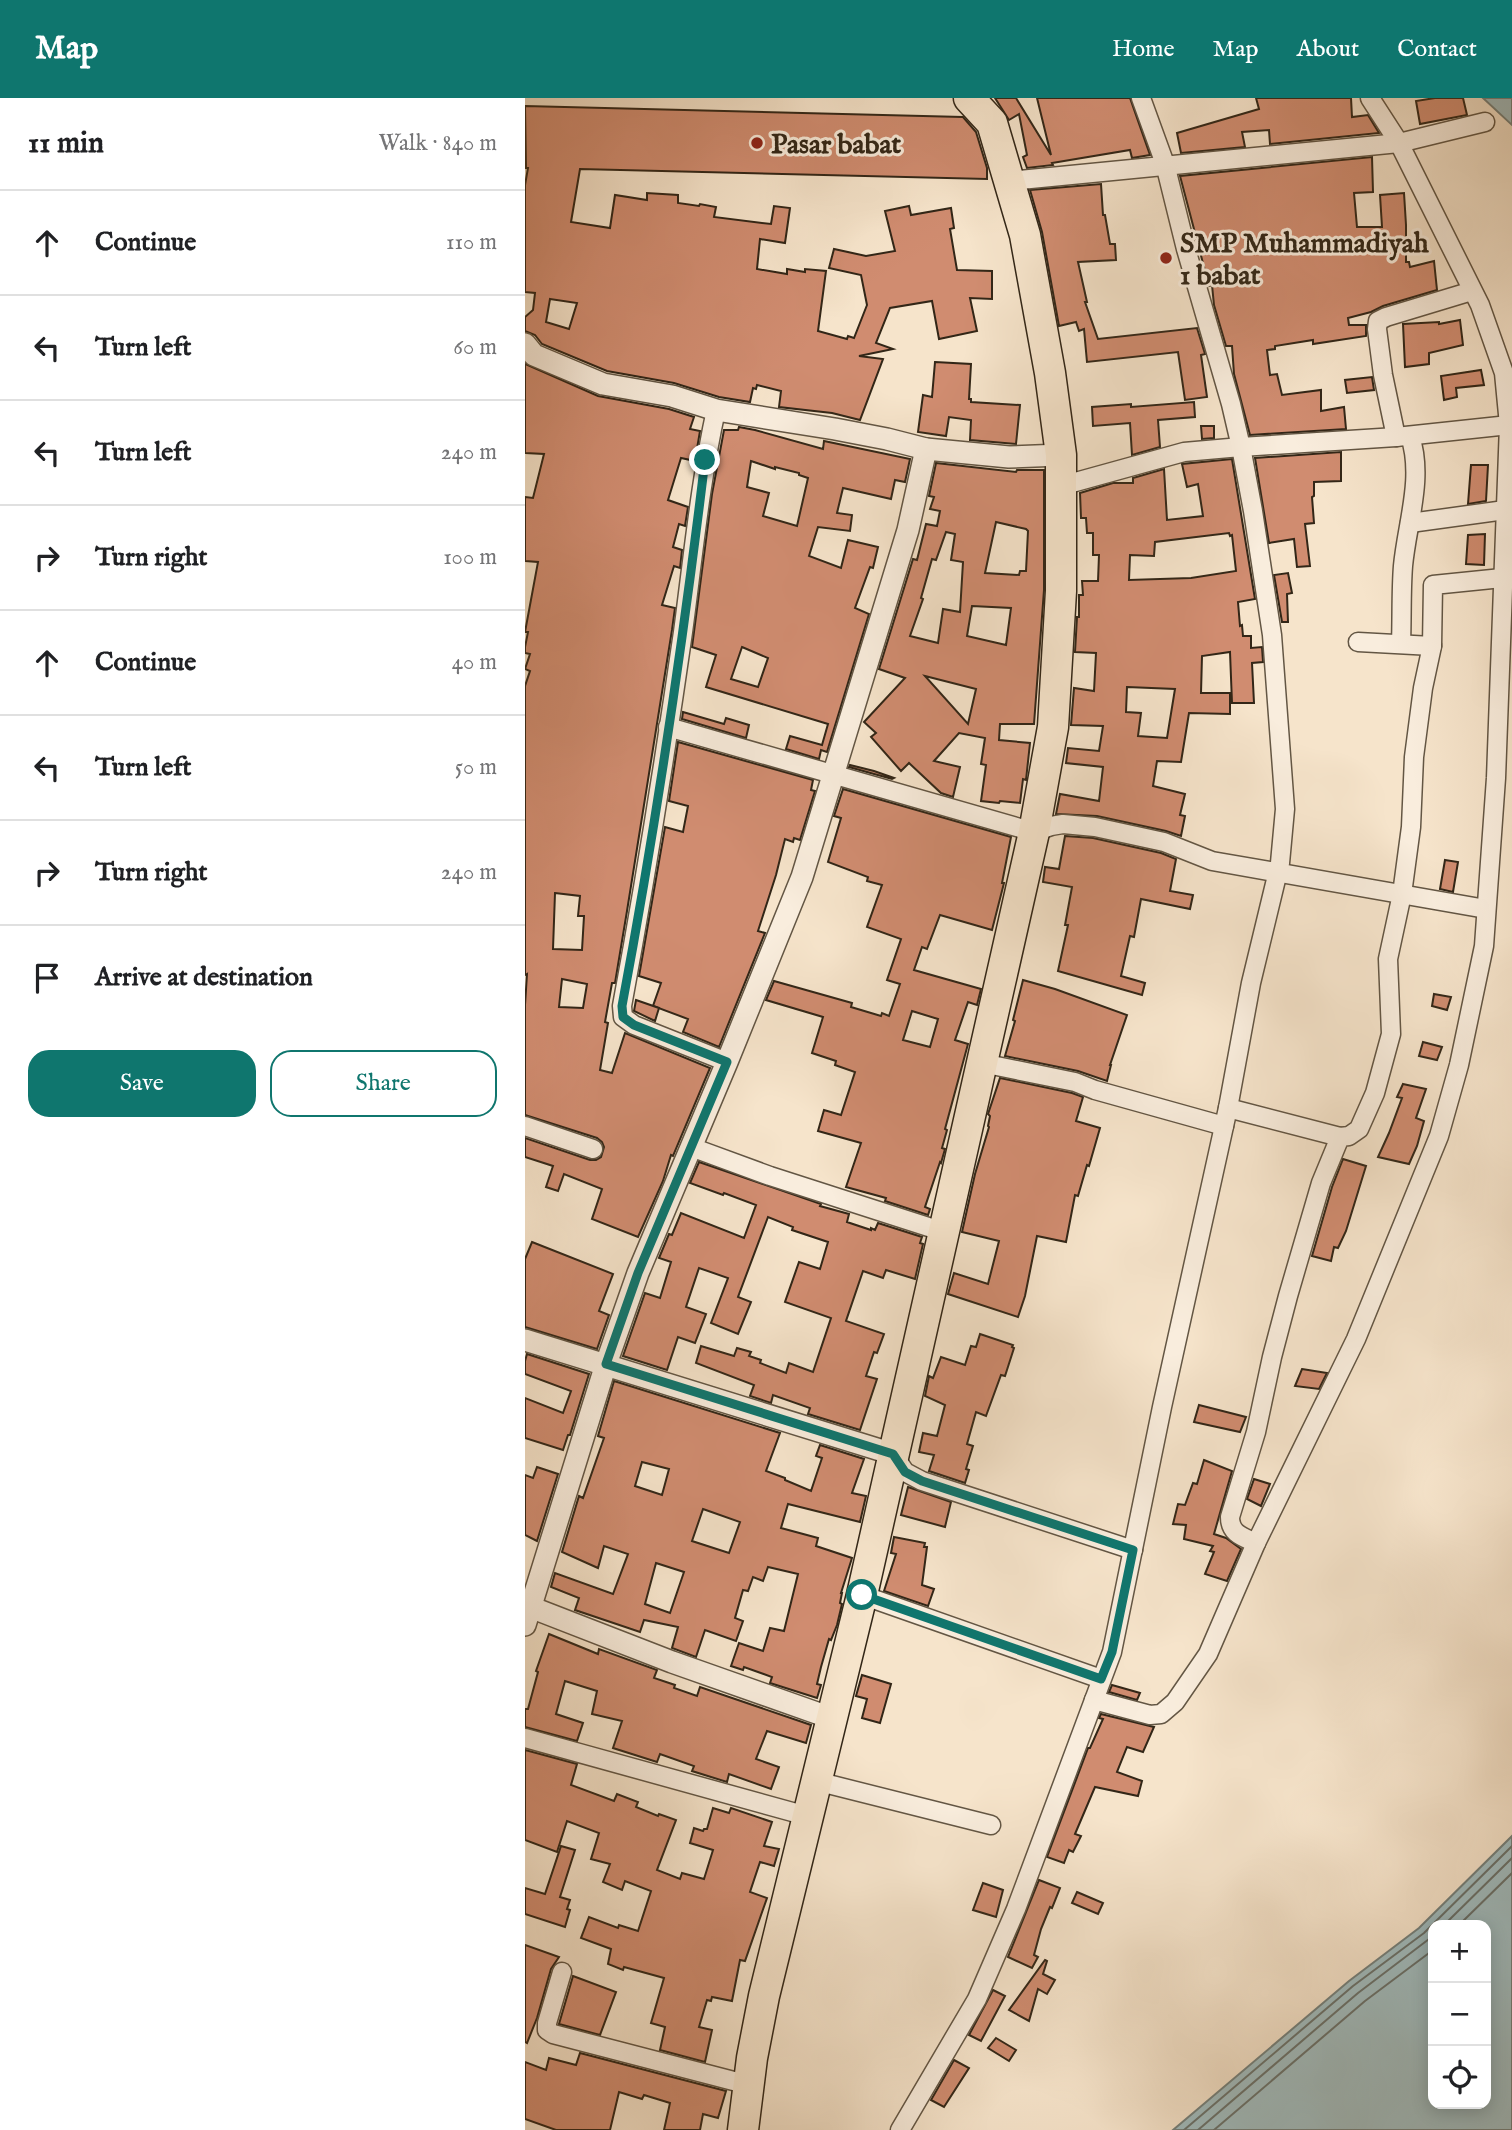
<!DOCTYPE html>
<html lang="en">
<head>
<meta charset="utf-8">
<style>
	:root { --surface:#fff; --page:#f6f6f6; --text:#202124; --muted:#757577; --line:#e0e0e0; --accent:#0f766e }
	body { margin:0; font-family:"IM FELL English",serif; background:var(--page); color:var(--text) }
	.controls { position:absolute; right:21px; bottom:21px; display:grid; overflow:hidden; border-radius:14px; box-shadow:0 4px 18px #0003 }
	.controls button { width:63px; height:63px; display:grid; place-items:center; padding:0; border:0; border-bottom:2px solid var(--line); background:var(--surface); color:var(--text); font:35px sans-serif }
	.stop { position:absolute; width:21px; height:21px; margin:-16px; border:5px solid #0f766e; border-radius:50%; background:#fff }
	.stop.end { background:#0f766e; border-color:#fff; box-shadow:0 2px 7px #0008 }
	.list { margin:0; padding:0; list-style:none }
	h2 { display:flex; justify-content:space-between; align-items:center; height:91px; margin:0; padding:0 28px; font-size:30px }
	h2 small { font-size:23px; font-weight:400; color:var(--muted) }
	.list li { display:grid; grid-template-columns:46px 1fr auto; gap:21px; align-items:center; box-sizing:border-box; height:105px; padding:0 28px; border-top:2px solid var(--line) }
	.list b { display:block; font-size:26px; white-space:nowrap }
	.list em { font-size:23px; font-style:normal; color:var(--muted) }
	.actions { display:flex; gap:14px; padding:21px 28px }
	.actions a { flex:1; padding:16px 0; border:2px solid var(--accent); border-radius:21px; text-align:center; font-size:24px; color:var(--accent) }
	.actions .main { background:var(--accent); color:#fff }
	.icon { flex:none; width:38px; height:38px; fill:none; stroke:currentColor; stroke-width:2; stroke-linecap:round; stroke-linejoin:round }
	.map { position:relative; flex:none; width:987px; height:2032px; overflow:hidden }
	header { display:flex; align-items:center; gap:42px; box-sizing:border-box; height:98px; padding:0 35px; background:var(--accent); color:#fff }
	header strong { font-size:33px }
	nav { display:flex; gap:38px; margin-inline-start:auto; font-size:24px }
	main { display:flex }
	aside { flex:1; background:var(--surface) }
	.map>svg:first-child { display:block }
</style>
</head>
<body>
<header>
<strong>Map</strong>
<nav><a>Home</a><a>Map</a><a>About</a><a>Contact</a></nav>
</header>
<main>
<aside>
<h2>11 min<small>Walk · 840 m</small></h2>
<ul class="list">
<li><svg class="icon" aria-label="ahead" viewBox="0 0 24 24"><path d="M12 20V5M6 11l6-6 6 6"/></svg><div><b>Continue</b></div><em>110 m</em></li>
<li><svg class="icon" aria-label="left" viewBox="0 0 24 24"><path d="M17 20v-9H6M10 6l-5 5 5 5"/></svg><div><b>Turn left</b></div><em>60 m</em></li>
<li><svg class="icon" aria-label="left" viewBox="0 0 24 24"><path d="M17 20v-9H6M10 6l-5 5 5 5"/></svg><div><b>Turn left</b></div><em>240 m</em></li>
<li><svg class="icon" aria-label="right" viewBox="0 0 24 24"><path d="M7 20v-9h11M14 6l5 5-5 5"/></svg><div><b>Turn right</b></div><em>100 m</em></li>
<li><svg class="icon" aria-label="ahead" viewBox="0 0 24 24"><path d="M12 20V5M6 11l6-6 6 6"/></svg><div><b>Continue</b></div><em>40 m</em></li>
<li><svg class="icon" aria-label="left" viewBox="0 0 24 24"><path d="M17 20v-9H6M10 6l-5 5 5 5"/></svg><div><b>Turn left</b></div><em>50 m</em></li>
<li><svg class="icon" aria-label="right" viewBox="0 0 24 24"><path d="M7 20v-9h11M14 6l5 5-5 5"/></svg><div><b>Turn right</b></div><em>240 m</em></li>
<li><svg class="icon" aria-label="arrive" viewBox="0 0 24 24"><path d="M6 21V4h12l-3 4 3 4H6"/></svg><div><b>Arrive at destination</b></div></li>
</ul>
<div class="actions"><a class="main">Save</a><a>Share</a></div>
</aside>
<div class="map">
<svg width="987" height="2032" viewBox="0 0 987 2032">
	<rect width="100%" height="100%" fill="#f6e4cb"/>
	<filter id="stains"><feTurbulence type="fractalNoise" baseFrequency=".00286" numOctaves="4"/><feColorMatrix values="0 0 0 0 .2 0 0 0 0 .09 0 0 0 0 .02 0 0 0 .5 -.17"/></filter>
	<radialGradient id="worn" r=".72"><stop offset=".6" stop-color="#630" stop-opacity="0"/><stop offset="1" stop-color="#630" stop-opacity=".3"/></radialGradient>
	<g fill="#a0bcbf" stroke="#74807c" stroke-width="2" fill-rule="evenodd">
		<path d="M958 0H987V27Z"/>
		<path d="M987 1738V2032H648L824 1883 894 1830ZM961 1827V2006H908V1827Z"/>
	</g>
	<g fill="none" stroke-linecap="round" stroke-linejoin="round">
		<g stroke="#69716b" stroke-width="2">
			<path d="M919 1827 987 1760"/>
			<path d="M934 1827 987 1775"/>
			<path d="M659 2032 828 1888 899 1835 987 1748"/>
			<path d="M673 2032 833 1895 908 1838"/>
			<path d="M689 2032 840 1903 908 1852"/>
		</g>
	</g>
	<g fill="#d08c70" stroke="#322617" stroke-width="2" fill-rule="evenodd">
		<path d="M470 0H491L526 57 512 0H605L625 57 607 60 605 52 527 65 528 67 502 70 498 59 502 57 494 16 484 22Z"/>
		<path d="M731 0H826L827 19 843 17 854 35 745 46 744 32 717 34 720 49 656 55 652 35 734 11Z"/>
		<path d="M910 0H938L942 17 895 26 891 3Z"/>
		<path d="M0 8 438 19 451 34 462 70V81L55 71 46 124 85 130 90 97 122 102V95L153 97V105L174 108 175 106 191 109 189 119 246 126 249 108 265 110 260 145 235 141 232 171 262 176V171L280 174V171L301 173 293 233 322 241 323 238 329 240 342 207 336 177 304 170 309 151 341 158 370 153 360 113 384 108 386 117 426 110 429 130 425 131 432 172 467 173V201L445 200 452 233 414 241 407 203 365 210 351 245 368 251 334 258 358 261 335 322 307 315 254 309 256 293 232 287 231 291 228 290 225 304 194 299 149 285 82 273 17 246 10 237 0 233V219L8 212 10 195 0 194V87L3 70H1ZM25 201 52 205 44 231 21 224Z"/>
		<path d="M847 59 848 94 829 95 832 129H857L855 97 879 95 881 127V164H884L885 169 909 163 912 192 858 208 846 214 823 220 824 227H841V238L788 246V242L750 248V251L742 252 745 277 752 276 757 297 796 292V313L819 309 821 331 725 337 709 276 707 248H701L689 207 687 187 684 188 655 78Z"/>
		<path d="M576 86 578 117H580L585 146H590L591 162 553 164 562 204H560L573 241 672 230 680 256 676 257 682 299 660 302 653 254 562 264 559 231 554 233 551 224 534 228 517 134 505 92Z"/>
		<path d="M935 222 938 247 904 255V266L880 269 878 226 914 224V226Z"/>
		<path d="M410 264 446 266 444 301H446V304L495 307 491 346 445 342 446 322 424 319 421 338 393 334 398 297 407 299Z"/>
		<path d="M0 266 73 298 144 311 169 319 165 331 175 333 170 363 156 360 143 402 163 409 160 428 154 426 148 449 157 452 155 470 149 468 137 507 150 510 147 532 102 813 90 885H87L80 924 83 925 75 972 87 975 100 935 185 970 148 1058 146 1057 138 1083 113 1139 67 1121 77 1091 39 1076 33 1093 21 1089 28 1068 0 1059V1040L65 1062H71L76 1059 79 1049 77 1044 72 1040 0 1017V907L2 876 0 877V588L5 573 0 571 5 556 0 555V549L3 534H0L13 464 0 463V399L8 400 19 356 0 355ZM30 795 55 798 53 818H59L57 852 28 851ZM37 881 62 886 58 910 34 909Z"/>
		<path d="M956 272 959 287 931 290 932 299 919 302 916 278Z"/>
		<path d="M847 279 849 292 822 295 820 282Z"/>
		<path d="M669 304 670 319 633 322 635 349 607 357 605 325 568 328 567 309 606 306V309Z"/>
		<path d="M676 328H689V340L677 341Z"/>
		<path d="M214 329 230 332 298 351 299 343 385 361 380 384 370 382 366 401 318 390 312 415 327 417 325 433 293 429 284 458 316 470 323 442 353 449 348 470 345 469 330 510 344 516 302 654 296 652 294 661 261 651 265 638 297 647 303 626 181 589 191 557 167 549 187 396 199 332H213ZM226 363 250 371V369L274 375V377L283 380 272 428 238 418 244 395 222 389ZM217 549 243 560 233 589 206 581Z"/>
		<path d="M816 354V383L789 384V398L787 399 789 425 780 426 785 468 772 469 769 441 744 445 730 360Z"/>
		<path d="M707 361 730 501 713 504 715 528 717 527 718 538H726V550L737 549 738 564 727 565 729 605H707L705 554 677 558 676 595H705V616L664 615 656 664 632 663 628 688 660 696 655 717 660 718 656 738 641 733 572 718 531 716 535 696 574 703 578 669 541 665 543 650 574 653 578 628 546 627 549 590 569 593 571 555 550 554 552 519H554V497H558L557 483H573L574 457H568V435H562L561 420H556L555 395 588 385H608V380L639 371 642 422 678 418 673 386 662 389 657 366ZM704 435 705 438 707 437 711 473 666 480 604 482 605 457 629 458 630 444ZM602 589 650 591 642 640 613 638 616 615 601 614Z"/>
		<path d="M411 365 491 374 492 372H519V492L509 626H475L474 642 505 645 501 682 498 681 495 705 475 703 474 705 456 703 461 667 456 666 460 640 434 635 409 663 435 669 428 699 416 695 384 665 376 673 346 639 351 635 339 624 380 580 354 571 388 461 392 462 401 426 412 428 415 413 405 411 409 399 404 398ZM471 424 501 431 503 433 501 473H495L494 477 460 475ZM421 434 430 436 426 462 438 464 435 514 418 511 413 545 385 538 398 501 396 500 407 461 411 462ZM447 508 486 510 481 547 442 538ZM400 578 451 591 443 626Z"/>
		<path d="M946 367H963L961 403 943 406Z"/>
		<path d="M960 436 959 467 941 466 943 437Z"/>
		<path d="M763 475 767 495 762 496 763 524H757L749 477Z"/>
		<path d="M158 614 199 626 201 620 224 627 221 640 157 621Z"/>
		<path d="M153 644 288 682 286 692 290 693 275 742 269 740 268 744 260 741 251 777 233 833 240 835 194 949 158 934 163 921 128 908 136 885 114 878 140 729 158 734 163 708 144 703Z"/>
		<path d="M325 667 349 673 369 680 367 681 324 669Z"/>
		<path d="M318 691 486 739 477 785H479L467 832 415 817 402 851 397 849 389 872 456 891 452 907 443 904 430 942 443 946 420 1031 422 1032 417 1050 420 1051 416 1065 415 1064 400 1109 405 1111 403 1117 360 1103 361 1100 321 1089 336 1045 293 1033 299 1012 316 1017 330 974 310 967 311 963 287 955 298 919 241 902 249 883 327 905 326 909 356 918 357 915 364 918 375 886 362 882 376 841 342 829 357 787 342 783 343 779 303 764 316 720 309 718ZM387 913 413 921 405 949 378 942Z"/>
		<path d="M540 738 568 740 636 755 651 761 645 793 668 797 665 811 616 801 609 839 605 838 596 878 620 885 617 897 533 873 543 827H540L547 789 518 784 520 769 534 771Z"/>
		<path d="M920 762 933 764 928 794 915 791Z"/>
		<path d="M498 882 530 891 602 917 585 967H586L582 983 553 973 480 958 490 923 488 922Z"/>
		<path d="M909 896 926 899 922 912 907 908Z"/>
		<path d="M111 902 134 910 130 923 109 913Z"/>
		<path d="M898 944 917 949 912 962 894 958Z"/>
		<path d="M475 980 547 995 558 999 551 1023 575 1030 564 1068 562 1067 553 1098 550 1097 541 1144 512 1138 500 1198 493 1219 423 1196 429 1175 463 1186 474 1143 437 1134 450 1076 464 1029 463 1028 465 1018 463 1016Z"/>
		<path d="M878 986 901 991 891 1020 899 1023 892 1048 884 1066 853 1059 864 1035 877 1000 872 999Z"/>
		<path d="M818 1061 841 1068 821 1133 813 1150 809 1149 806 1163 787 1158 807 1089Z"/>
		<path d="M174 1064 296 1106 295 1108 324 1116 322 1124 346 1132V1130L350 1132 353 1125 397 1139 395 1145 398 1146 390 1181 361 1172 358 1180 338 1173 321 1223 359 1236 352 1255 349 1254 341 1278 352 1281 335 1332 283 1316 285 1310 248 1297 246 1305 225 1298 229 1287 171 1265 176 1248 209 1258 212 1250 226 1254 224 1258 236 1262 235 1265 261 1275 264 1265 288 1274 306 1220 260 1204 274 1164 295 1171 303 1144 267 1132 268 1129 243 1119 213 1199 226 1204 213 1236 186 1225 203 1180 174 1170 161 1209 181 1216 170 1245 153 1239 142 1272 98 1258 120 1195 135 1200 146 1164 134 1160 144 1136 147 1137 156 1115 219 1140 231 1107 199 1095 198 1097 165 1085Z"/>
		<path d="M7 1144 88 1176 74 1213 84 1217 72 1251 0 1229V1161Z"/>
		<path d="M455 1236 488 1247 487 1249 489 1250 480 1278 476 1277 461 1318 451 1314 442 1346 448 1348 441 1371 444 1372 440 1385 404 1373 409 1357 394 1354 398 1335 412 1338 420 1307 400 1298 404 1278 408 1280 416 1259 440 1267 446 1248 451 1249Z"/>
		<path d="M2 1256 64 1276 45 1337H43L38 1352 0 1340V1300L38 1315 46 1293 0 1276V1263Z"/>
		<path d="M777 1271 802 1275 794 1291 770 1288Z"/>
		<path d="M89 1283 255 1335 241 1373 260 1380V1382L286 1393 297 1360 291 1358 295 1347 339 1361 327 1395 341 1398 335 1424 263 1406 256 1430 293 1440 291 1448 327 1460 316 1495H317L315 1505 317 1506 312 1527 306 1542 304 1541 296 1569 292 1586 296 1587 292 1600 245 1585 247 1579 219 1569 218 1572 206 1568 214 1545 238 1553 245 1530 259 1533 273 1476 243 1469 238 1483 228 1479 223 1493 218 1492 210 1520 218 1523 211 1543 180 1532 171 1559 147 1550 153 1529 119 1522 115 1534 50 1512 54 1500 26 1489 30 1475 88 1496 103 1456 79 1448 73 1470 37 1454 54 1398 58 1400 79 1340 73 1338ZM117 1364 144 1371 137 1397 110 1388ZM178 1411 215 1424 204 1455 167 1443ZM131 1465 159 1474 145 1515 120 1506Z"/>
		<path d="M674 1307 721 1319 715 1334 669 1324Z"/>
		<path d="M679 1362 707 1373 689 1436 701 1440 716 1451 702 1483 680 1476 689 1454 685 1453 688 1448 659 1441 661 1427 648 1426 653 1406 660 1407 668 1385 672 1386Z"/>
		<path d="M12 1369 33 1376 12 1443 0 1437V1377L8 1380Z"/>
		<path d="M729 1381 745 1386 736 1408 722 1401Z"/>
		<path d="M383 1389 426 1404 420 1429 376 1417Z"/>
		<path d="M369 1439 400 1445 399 1449H402L397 1487 409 1491 403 1508 359 1493 371 1456 366 1455Z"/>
		<path d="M24 1536 73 1556 74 1551 132 1572 129 1580 150 1587 149 1590 172 1598 175 1589 286 1627 281 1645 242 1633 231 1661 254 1669 246 1691 204 1676 202 1684 167 1673 169 1668 135 1656 132 1664 88 1650 97 1623 67 1616 72 1593 40 1583 31 1616 58 1625 52 1643 0 1629V1611H3L13 1574 11 1573Z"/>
		<path d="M337 1577 366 1586 355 1625 337 1620 342 1601 331 1598Z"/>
		<path d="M587 1587 615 1595 612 1602 584 1594Z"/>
		<path d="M576 1616 629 1629 618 1654 602 1649 592 1674 617 1683 613 1698 570 1689 550 1736 556 1738 548 1754 544 1752 539 1765 522 1759 563 1650H565L578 1621 574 1620Z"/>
		<path d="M0 1652 52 1666 46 1687 89 1703 92 1696 113 1704 111 1709 133 1718 134 1716 151 1722 132 1772 155 1781 157 1775 179 1781 188 1752 165 1745 169 1730 178 1733 179 1731H182L188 1710 204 1715 206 1710 247 1724 239 1748 254 1751 249 1768 235 1764 225 1794 242 1800 220 1863 215 1862 207 1903 187 1899 186 1903 182 1902 174 1929 187 1932 180 1964 135 1952 140 1929 126 1925 139 1880 99 1869 98 1872 83 1866 86 1851 56 1840 64 1819 93 1830 94 1827 113 1833 126 1793 100 1783 97 1792 78 1784 85 1766 66 1761 74 1735 42 1723 32 1754 0 1742Z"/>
		<path d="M36 1748 50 1752 35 1799 45 1802 42 1811 45 1812 40 1829 0 1816V1790L20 1796Z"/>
		<path d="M514 1782 535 1790 527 1810 525 1809 516 1831 509 1857 513 1859 507 1870 483 1859Z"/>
		<path d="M458 1785 478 1792 471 1819 448 1812Z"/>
		<path d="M552 1794 578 1805 573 1816 547 1805Z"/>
		<path d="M0 1847 34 1859 26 1871 12 1920 2 1945 0 1944Z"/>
		<path d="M520 1862 522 1863 518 1876 530 1882 522 1896 513 1891 504 1923 484 1912Z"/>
		<path d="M48 1878 91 1894 75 1937 34 1926Z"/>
		<path d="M468 1892 480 1898 456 1943 444 1937Z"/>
		<path d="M471 1940 491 1952 484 1963 463 1950Z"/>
		<path d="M55 1955 201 1993 193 2020 178 2016 175 2032H139L145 2005 119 1997 117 2001 94 1994 85 2032H31L0 2021V1964L21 1972 24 1960 51 1967Z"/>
		<path d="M429 1962 444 1970 419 2009 406 2002Z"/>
	</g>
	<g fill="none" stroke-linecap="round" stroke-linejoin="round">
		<defs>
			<g id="minor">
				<path d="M485 83 874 45 960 24"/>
				<path d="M191 312C175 385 168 460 158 534 140 659 120 784 97 908L98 919 109 927 202 964"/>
				<path d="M871 339 858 277 852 231 853 223 861 219 947 193"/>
				<path d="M536 388 659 354 716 349 871 339 984 327"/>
				<path d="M885 425 980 412"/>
				<path d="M833 544 907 548"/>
				<path d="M876 545C877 520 876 494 878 468 882 425 899 380 885 338"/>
				<path d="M143 629 509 734 526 728 538 726 570 729 639 744 687 763 961 811"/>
				<path d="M457 965 550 984 570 992 699 1028"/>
				<path d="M703 1010 815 1039"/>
				<path d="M0 1028 68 1051"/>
				<path d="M166 1049 245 1078 419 1134"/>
				<path d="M368 1356 380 1374 397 1383 608 1452"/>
				<path d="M731 1445C718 1439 705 1436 705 1419L731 1334 747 1259 763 1198 796 1085 815 1039 824 1038 834 1031 850 995 866 936 863 861 877 796 886 729 889 659 898 590 907 548 908 487 977 480"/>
				<path d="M337 1497 576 1581"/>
				<path d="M569 1602 625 1617 636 1616 650 1604 683 1556 731 1445 831 1241 914 1038 934 967 959 848 971 680 984 327 979 275 955 207 874 45 845 0"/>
				<path d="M0 1640 282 1718"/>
				<path d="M291 1683 466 1727"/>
				<path d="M37 1874 22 1925V1932L28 1936 224 1987"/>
				<path d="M375 2032 452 1901 491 1811 587 1554 637 1309 703 1010 726 885 755 765 760 711 747 537 728 413 716 349 706 306 661 151 640 66 616 0"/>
			</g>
			<g id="tertiary">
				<path d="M0 246 9 257 78 286 147 298 191 312 310 331 362 341 401 351 484 359 536 357"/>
				<path d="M0 1242 368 1356"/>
				<path d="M0 1507 147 1564 306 1620"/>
				<path d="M0 1527 81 1266 113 1175 202 964 277 779 383 432 401 351"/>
			</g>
			<path id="trunk" d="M218 2032 227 1960 239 1898 337 1497 509 734 528 629 536 493V357L525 275 500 137 467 25 444 0"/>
		</defs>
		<use href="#minor" stroke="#635644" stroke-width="21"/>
		<use href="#tertiary" stroke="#635644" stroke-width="24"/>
		<use href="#trunk" stroke="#322617" stroke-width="33"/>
		<use href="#minor" stroke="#f9eddd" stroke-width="18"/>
		<use href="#tertiary" stroke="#f9eddd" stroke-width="21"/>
		<use href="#trunk" stroke="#f6e4cb" stroke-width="30"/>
	</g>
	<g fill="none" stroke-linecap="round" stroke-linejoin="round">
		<path stroke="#0f766e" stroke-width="9" d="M180 362C158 545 131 727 97 908L98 919 109 927 202 964 113 1175 81 1266 368 1356 380 1374 397 1383 608 1452 587 1554 576 1581 337 1497"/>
	</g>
	<g fill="#8f2418" stroke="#f9eddd" stroke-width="2.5">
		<circle cx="232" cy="45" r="7"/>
		<circle cx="641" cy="160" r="7"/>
	</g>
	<g text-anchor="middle" stroke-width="6" stroke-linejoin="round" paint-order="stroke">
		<g font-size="28" font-weight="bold" fill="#322617" stroke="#f9eddd" text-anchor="start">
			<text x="246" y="55">Pasar babat</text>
			<text x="655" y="154">SMP Muhammadiyah<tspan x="655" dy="32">1 babat</tspan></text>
		</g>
	</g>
	<rect width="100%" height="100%" filter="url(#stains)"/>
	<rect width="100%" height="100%" fill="url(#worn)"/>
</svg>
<div class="controls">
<button>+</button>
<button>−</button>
<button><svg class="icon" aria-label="locate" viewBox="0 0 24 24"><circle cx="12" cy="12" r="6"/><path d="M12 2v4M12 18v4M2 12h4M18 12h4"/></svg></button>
</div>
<div class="stop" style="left:337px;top:1497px"></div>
<div class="stop end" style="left:180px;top:362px"></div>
</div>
</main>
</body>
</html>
